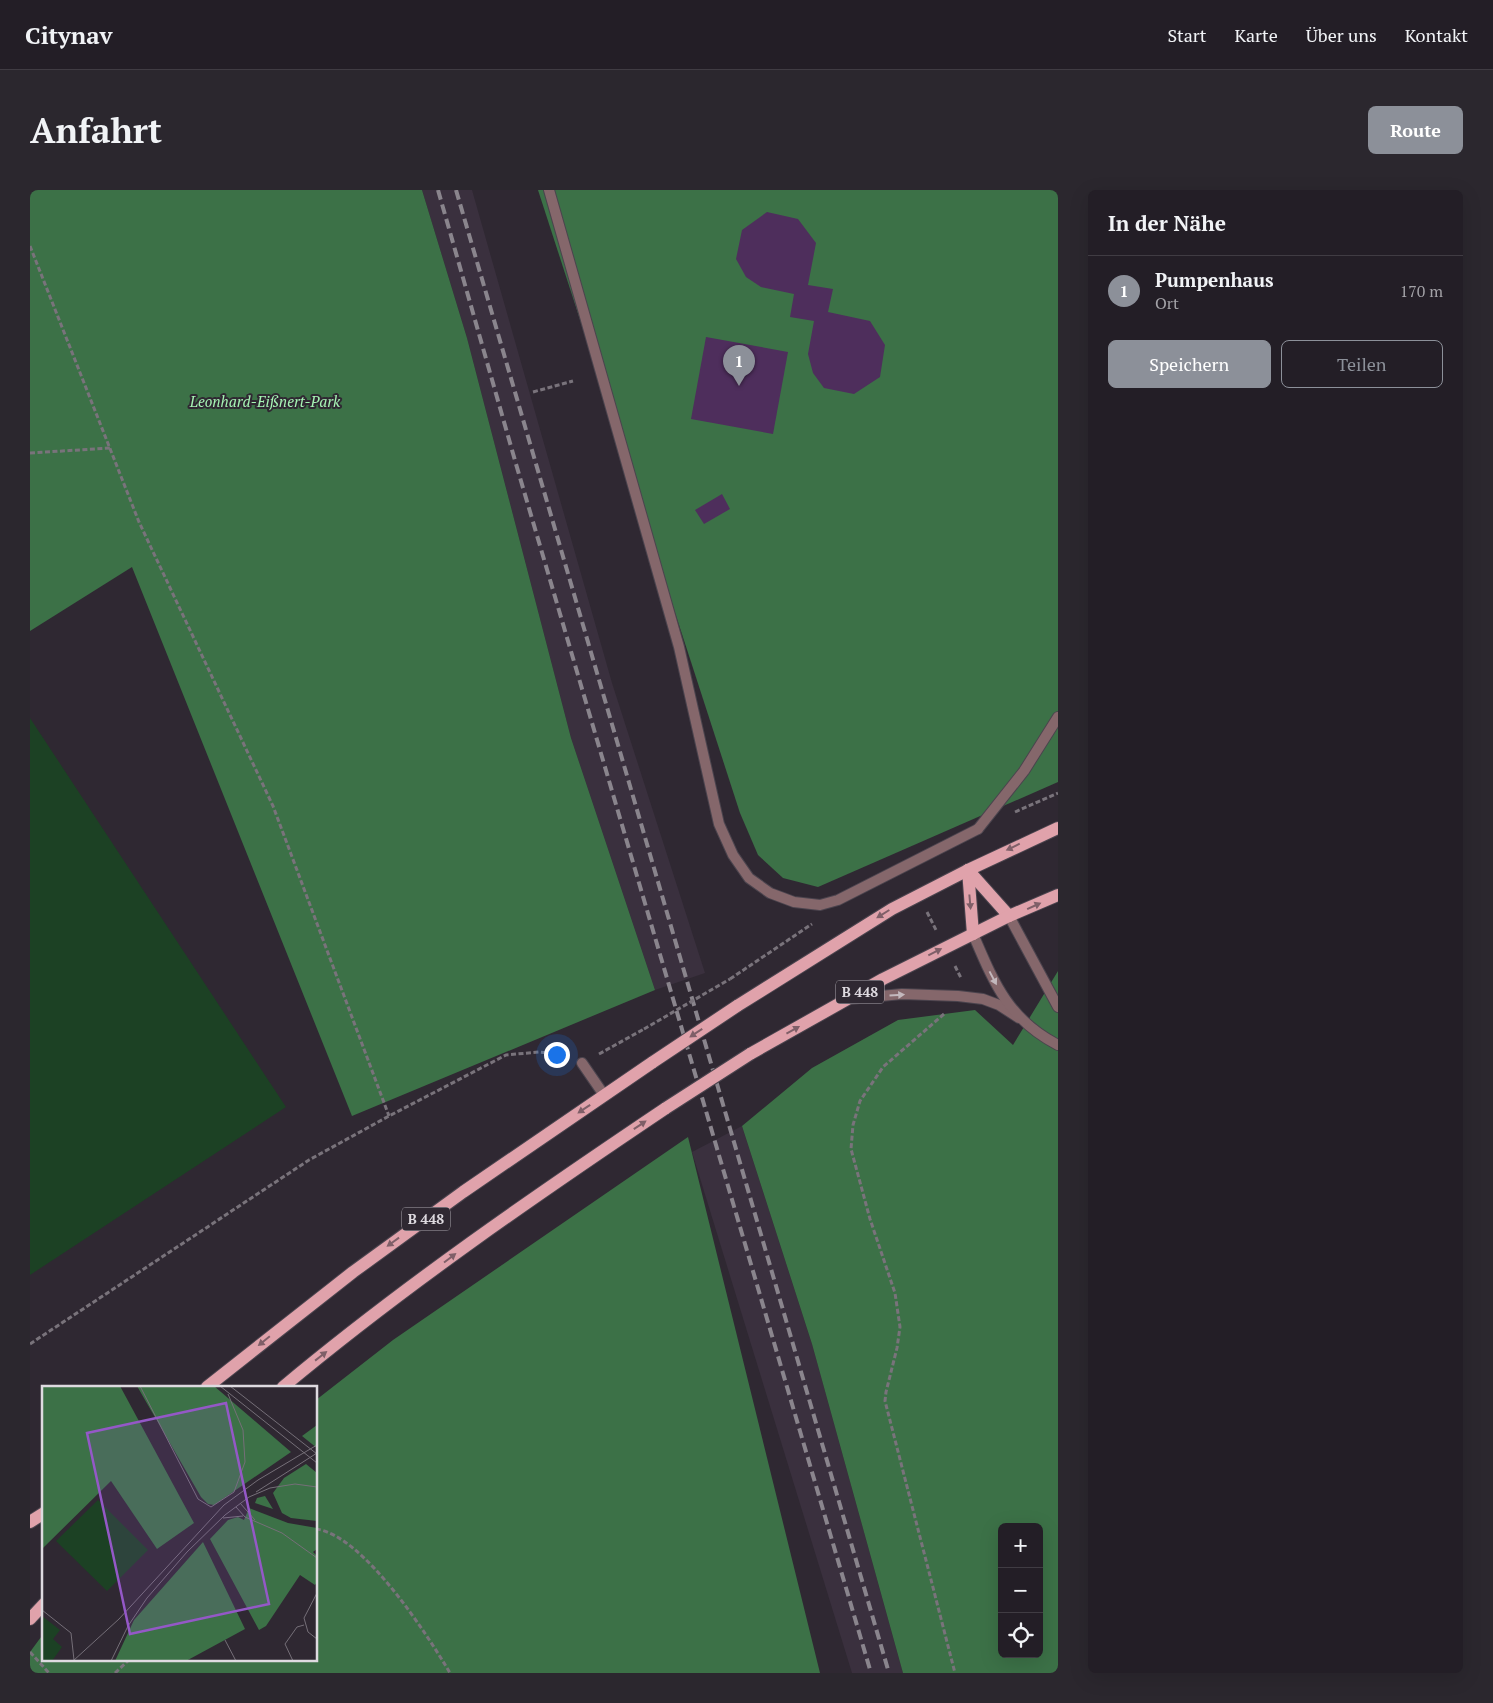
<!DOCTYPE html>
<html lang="de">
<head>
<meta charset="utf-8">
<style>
	:root { --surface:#231e26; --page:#2b272e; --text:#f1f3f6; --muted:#a3a2a7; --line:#403c43; --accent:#8c9099 }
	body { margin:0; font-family:"PT Serif",serif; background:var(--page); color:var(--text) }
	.controls { position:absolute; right:15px; bottom:15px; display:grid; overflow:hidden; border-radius:8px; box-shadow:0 5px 20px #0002 }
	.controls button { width:45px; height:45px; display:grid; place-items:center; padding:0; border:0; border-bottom:1px solid var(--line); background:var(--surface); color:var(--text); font:25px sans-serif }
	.you { position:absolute; left:526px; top:864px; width:18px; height:18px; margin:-12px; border:4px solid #fff; border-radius:50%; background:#1a73e8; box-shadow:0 0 0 8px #1a73e833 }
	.badge { display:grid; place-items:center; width:32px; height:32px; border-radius:50%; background:var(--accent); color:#fff; font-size:16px; font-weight:700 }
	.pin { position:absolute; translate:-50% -41px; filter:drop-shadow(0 1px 2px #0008) }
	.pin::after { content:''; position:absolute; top:26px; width:18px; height:15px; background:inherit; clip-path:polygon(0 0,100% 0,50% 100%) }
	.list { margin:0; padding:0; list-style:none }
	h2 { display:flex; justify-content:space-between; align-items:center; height:65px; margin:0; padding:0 20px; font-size:21px }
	h2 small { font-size:16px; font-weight:400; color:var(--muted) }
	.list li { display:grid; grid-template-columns:32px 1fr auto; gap:15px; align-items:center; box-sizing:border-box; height:70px; padding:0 20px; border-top:1px solid var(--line) }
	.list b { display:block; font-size:19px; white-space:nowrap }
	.list p { margin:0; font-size:16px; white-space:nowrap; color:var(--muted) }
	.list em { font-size:16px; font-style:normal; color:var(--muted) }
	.actions { display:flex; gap:10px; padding:15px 20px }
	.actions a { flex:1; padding:11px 0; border:1px solid var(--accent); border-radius:8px; text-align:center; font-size:18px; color:var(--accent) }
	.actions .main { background:var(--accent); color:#fff }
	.icon { flex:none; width:28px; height:28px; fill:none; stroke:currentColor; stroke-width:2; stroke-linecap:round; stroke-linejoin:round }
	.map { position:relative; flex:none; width:1028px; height:1483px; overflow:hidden; border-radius:8px }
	header { display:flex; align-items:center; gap:30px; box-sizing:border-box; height:70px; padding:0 25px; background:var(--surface); border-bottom:1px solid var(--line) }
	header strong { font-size:24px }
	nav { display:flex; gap:28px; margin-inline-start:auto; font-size:18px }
	.intro { display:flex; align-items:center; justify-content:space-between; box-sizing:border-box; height:120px; padding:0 30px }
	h1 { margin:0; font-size:35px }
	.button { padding:12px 22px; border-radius:8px; background:var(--accent); color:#fff; font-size:18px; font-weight:700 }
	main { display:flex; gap:30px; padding:0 30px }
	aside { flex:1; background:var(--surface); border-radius:8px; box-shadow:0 5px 20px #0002 }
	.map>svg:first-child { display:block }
</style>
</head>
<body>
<header>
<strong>Citynav</strong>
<nav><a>Start</a><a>Karte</a><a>Über uns</a><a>Kontakt</a></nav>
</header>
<div class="intro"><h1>Anfahrt</h1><a class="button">Route</a></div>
<main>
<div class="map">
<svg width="1028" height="1483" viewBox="0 0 1028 1483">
	<rect width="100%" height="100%" fill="#2f2832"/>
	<g fill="#3a303e">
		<path d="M392 0H442L582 493 675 783 625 800 541 548 437 148Z"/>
		<path d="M712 936 782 1154 873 1483H822L662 962Z"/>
	</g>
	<path fill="#1c4124" d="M0 528 256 917 0 1085Z"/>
	<g fill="#3c7147" fill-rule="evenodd">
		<path d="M0 0H392L437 148 541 548 625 800 322 926 102 377 0 441Z"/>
		<path d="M508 0H1028V592L788 697 753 688 728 665 710 623Z"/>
		<path d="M1028 781V1483H873L782 1154 712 936 782 878 868 830 945 820 983 855ZM972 1337H1009V1464H972Z"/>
		<path d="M658 947 790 1483H0V1462L14 1443V1469H286V1210L363 1150Z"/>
	</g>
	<g fill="#4e2e5c">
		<path d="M737 22 768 29 786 53 778 95 803 99 798 122 840 131 855 155 850 187 824 204 794 198 783 183 778 164 784 131 760 127 764 104 731 97 716 87 706 69 712 40Z"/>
		<path d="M676 147 758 162 743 244 661 229Z"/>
		<path d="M692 304 700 319 674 334 665 320Z"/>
	</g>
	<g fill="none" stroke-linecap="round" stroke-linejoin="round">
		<defs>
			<g id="lane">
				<path d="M948 639 994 581 1028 527"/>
				<path d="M819 809 872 804 928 806 953 809 969 815 989 828"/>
				<path d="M552 873 574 905"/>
			</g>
			<g id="street">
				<path d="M519 0 649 457 689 634 703 665 719 688 740 703 764 712 790 715 808 710 948 639"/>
				<path d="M979 726 1028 817"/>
				<path d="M943 744C964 793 978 829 1028 855"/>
			</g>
			<g id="primary">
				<path d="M938 680 943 744"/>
				<path d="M938 680 979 726"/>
				<path d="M707 816 862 719 938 680 1028 638"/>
				<path d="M720 864 853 789 979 726 1028 705"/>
				<path d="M177 1197 323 1082 433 1002 623 872"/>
				<path d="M253 1197C374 1096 505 1006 636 918"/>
				<path d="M0 1332 14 1323"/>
				<path d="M0 1429 14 1414"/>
			</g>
		</defs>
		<use href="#lane" stroke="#4b444e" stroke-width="12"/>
		<use href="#street" stroke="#4b444e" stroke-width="12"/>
		<use href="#primary" stroke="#4b444e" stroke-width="14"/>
		<g stroke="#79737b" stroke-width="3" stroke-dasharray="5 2.5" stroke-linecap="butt">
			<path d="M0 56 109 332 243 616 359 926"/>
			<path d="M503 202 543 191"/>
			<path d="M0 263 80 258"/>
			<path d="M985 622 1028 603"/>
			<path d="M897 722 907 742"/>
			<path d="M925 776 931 788"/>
			<path d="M700 789 782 734"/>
			<path d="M914 824 853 877 830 911 823 935 821 959 840 1029 865 1103 870 1137 867 1158 856 1202 855 1211 925 1483"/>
			<path d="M569 864 614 839"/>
			<path d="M0 1154 279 970 359 926 476 865 509 862 530 864 536 867"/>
			<path d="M286 1339C333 1345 397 1444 420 1483"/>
			<path d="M0 1462 19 1483"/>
			<path d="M85 1483 100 1469"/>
		</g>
		<use href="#lane" stroke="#85676b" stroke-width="10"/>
		<use href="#street" stroke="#85676b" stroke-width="10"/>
		<use href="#primary" stroke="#e0a2ab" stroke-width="12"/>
		<g stroke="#8a858d" stroke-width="4" stroke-dasharray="10 5" stroke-linecap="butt">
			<path d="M408 0 486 274 841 1483"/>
			<path d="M426 0 859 1483"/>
		</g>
		<defs>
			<g id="primary-bridge">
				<path d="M623 872 707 816"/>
				<path d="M636 918 720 864"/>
			</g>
		</defs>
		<use href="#primary-bridge" stroke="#4b444e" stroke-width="14" stroke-linecap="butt"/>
		<path stroke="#79737b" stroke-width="3" stroke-dasharray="5 2.5" stroke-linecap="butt" d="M614 839 700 789"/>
		<use href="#primary-bridge" stroke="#e0a2ab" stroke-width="12"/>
	</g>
	<defs><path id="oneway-solid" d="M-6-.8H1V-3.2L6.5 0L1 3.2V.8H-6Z" transform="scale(1.25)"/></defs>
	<g fill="#7f5f68">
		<use href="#oneway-solid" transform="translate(983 657) rotate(154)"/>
		<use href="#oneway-solid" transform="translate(940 712) rotate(85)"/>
		<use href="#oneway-solid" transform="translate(1004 716) rotate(-24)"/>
		<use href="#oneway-solid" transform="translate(853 724) rotate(148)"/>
		<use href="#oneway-solid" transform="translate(905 762) rotate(-27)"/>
		<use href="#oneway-solid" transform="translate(763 840) rotate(-29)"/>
		<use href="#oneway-solid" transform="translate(666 843) rotate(147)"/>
		<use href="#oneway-solid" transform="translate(554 919) rotate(146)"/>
		<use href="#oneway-solid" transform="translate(610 935) rotate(-34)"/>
		<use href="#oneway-solid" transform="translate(363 1052) rotate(144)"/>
		<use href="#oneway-solid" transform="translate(420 1068) rotate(-37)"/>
		<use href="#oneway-solid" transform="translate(234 1151) rotate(141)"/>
		<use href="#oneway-solid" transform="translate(291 1166) rotate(-38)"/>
	</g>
	<g fill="#c3b8bd">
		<use href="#oneway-solid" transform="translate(963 788) rotate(62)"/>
		<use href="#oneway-solid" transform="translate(867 805) rotate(-3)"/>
	</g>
	<g text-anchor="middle" stroke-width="4" stroke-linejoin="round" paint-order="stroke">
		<g fill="#2f2832" stroke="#aaa5ac" stroke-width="1">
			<rect x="806" y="790.5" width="48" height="23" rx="4"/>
			<rect x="372" y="1017.5" width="48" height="23" rx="4"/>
		</g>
		<g font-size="14" font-weight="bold" fill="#dedae0">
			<text x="830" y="807">B 448</text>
			<text x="396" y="1034">B 448</text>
		</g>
		<g font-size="15" font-style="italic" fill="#a6f4b4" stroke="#2f2832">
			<text x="235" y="217">Leonhard-Eißnert-Park</text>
		</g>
	</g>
	<g transform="translate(12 1196)">
		<rect width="275" height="275" fill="#2f2832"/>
		<path d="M56 114 106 164 65 205 14 155ZM0 230 18 244 11 253 20 261 10 275H0Z" fill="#1c4124"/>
		<path d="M0 0H78L152 137 115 163 69 95 0 163ZM95 0H172L249 66 172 119 166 118 159 111ZM275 39V62L260 50ZM264 78 275 87V135L249 132 240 127 231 107 242 92ZM223 110 231 123 213 117 215 112ZM207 122 246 137 275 142V163L271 166 275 170V196L273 199 258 189 224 240 217 244 168 153 186 134 196 131 202 134ZM161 156 203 243 144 275H73L92 234Z" fill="#3c7147"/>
		<path fill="none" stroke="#756f78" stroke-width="1" d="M98 0 156 113 169 121 192 106 203 76 201 44 186 8M178 0 275 77M188 0 275 68M214 106 275 67M198 117 213 134M194 121 203 131 240 147 275 172M181 132 201 130M275 207 262 232 266 246 275 253M0 224 29 247 32 274M183 254 194 275M31 275 77 233 182 119 216 94 275 59M69 275 86 240 105 212 145 166 183 129 207 111 228 102 253 98 275 101M251 275 243 258 255 241 262 239"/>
		<path fill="#9458c7" fill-opacity="0.15" stroke="#9458c7" stroke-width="2.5" d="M184 17 227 218 88 248 45 47Z"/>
		<rect width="275" height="275" fill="none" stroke="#dedae0" stroke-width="2.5"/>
	</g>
</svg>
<div class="controls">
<button>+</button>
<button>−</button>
<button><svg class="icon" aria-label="locate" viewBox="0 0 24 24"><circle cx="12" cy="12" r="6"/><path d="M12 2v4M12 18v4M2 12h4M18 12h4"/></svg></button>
</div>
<div class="you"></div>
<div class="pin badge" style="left:709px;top:196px">1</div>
</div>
<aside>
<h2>In der Nähe<small></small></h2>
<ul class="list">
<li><span class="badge">1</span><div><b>Pumpenhaus</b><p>Ort</p></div><em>170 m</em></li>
</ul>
<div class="actions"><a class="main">Speichern</a><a>Teilen</a></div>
</aside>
</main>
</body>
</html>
